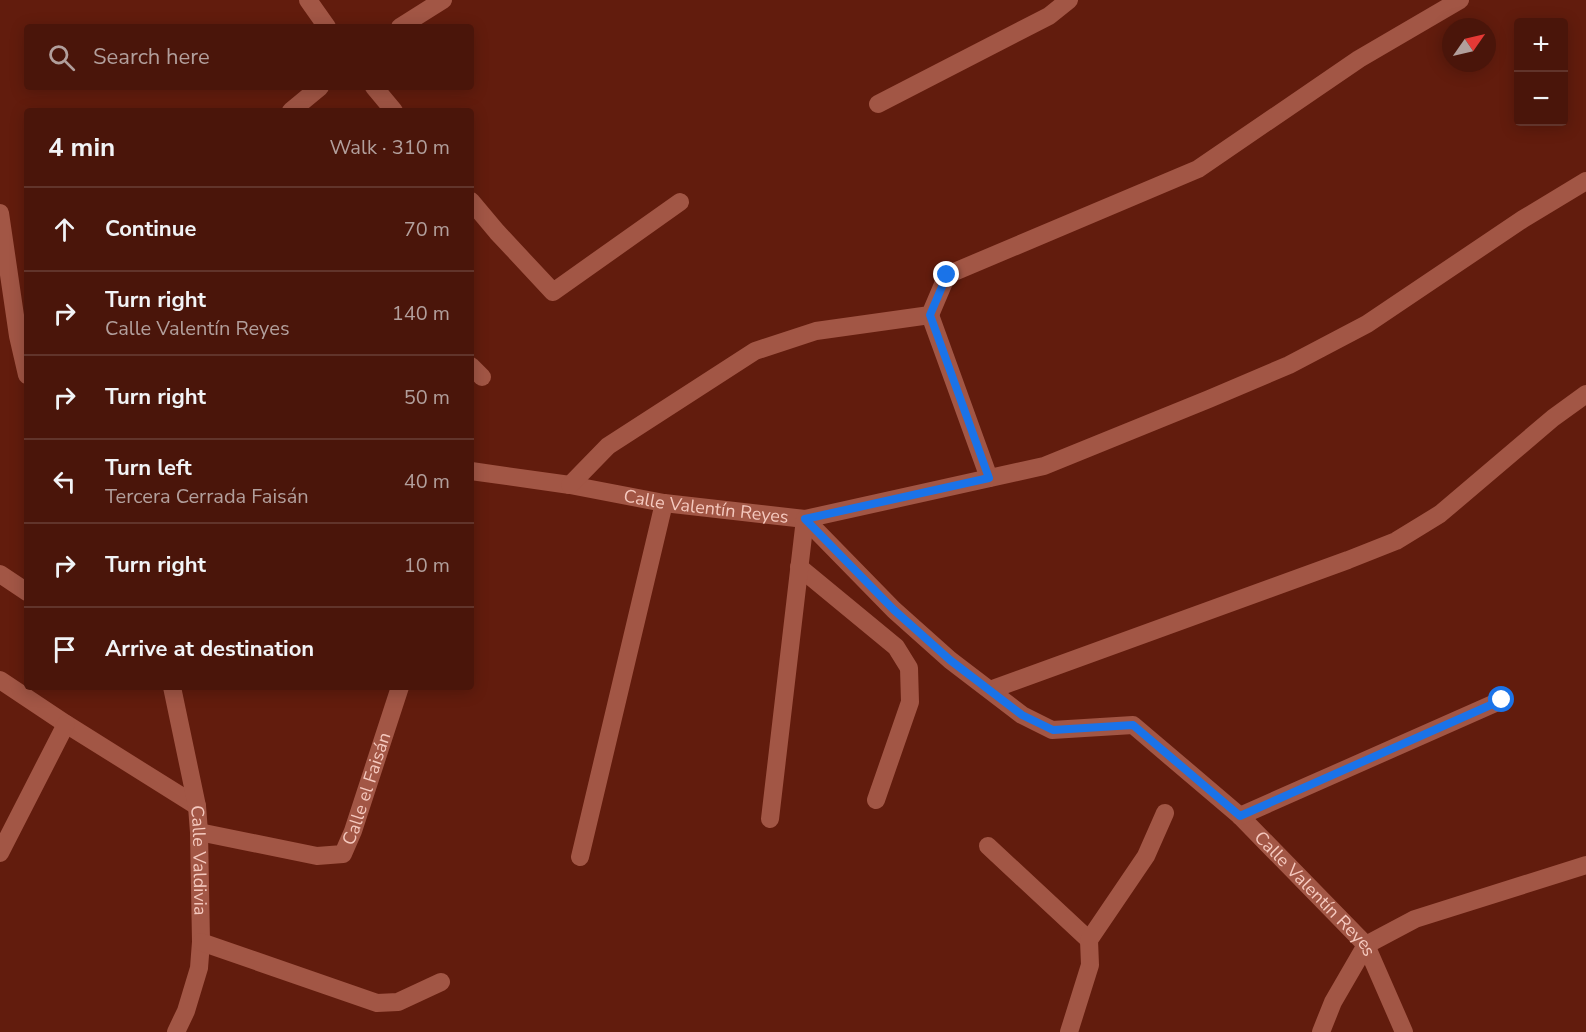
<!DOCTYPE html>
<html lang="en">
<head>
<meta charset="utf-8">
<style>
	:root { --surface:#4a150a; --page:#511e13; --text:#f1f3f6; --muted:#b29f9c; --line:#61342b }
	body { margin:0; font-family:"Nunito Sans",sans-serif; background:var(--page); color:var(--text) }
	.controls { position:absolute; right:18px; top:18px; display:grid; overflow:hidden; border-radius:6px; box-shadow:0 3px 15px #0003 }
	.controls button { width:54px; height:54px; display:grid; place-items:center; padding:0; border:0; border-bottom:2px solid var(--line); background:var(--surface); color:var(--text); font:30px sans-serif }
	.compass { position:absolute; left:1442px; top:18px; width:54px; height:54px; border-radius:50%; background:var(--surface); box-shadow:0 3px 15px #0003; rotate:56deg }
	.stop { position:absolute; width:18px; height:18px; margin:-14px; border:4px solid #1a73e8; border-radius:50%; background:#fff }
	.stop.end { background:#1a73e8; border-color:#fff; box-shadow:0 2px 6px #0008 }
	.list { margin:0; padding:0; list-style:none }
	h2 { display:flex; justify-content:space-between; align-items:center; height:78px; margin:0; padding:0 24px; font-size:26px }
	h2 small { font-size:20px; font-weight:400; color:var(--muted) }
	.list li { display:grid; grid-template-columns:39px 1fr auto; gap:18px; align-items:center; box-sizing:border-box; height:84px; padding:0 24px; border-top:2px solid var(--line) }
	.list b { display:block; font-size:22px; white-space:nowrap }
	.list p { margin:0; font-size:20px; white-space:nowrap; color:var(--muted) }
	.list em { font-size:20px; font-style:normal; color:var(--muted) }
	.icon { flex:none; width:33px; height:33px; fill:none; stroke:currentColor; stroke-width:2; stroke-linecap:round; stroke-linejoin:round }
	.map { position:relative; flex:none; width:1586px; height:1032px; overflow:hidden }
	.search { position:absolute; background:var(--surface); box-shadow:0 3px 15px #0003; left:24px; top:24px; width:450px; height:66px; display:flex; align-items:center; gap:15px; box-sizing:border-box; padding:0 21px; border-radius:6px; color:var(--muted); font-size:22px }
	.panel { position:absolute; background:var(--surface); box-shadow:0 3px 15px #0003; left:24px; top:108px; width:450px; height:582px; border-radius:6px }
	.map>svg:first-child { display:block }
</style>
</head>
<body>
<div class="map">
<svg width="1586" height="1032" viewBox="0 0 1586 1032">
	<rect width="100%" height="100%" fill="#621c0d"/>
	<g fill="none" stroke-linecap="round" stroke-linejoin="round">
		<g stroke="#a25645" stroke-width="18">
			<path d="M308 0 327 27"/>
			<path d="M400 27 443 0"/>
			<path d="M374 87 394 111"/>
			<path d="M878 104 1049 16 1069 0"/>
			<path d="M291 111 320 87"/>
			<path d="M471 201 497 232 553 292 680 202"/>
			<path d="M0 213 18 336 27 375"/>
			<path d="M930 315 989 478"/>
			<path d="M471 366 482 377"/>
			<path id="s1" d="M471 471 570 485 664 503 805 519 894 610 950 660 1022 715 1052 730 1133 725 1240 816 1366 945 1404 1032"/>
			<path d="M570 485 608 446 755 351 816 331 930 315 947 275 1198 169 1359 59 1460 0"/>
			<path d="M799 567 896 647 909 668 910 702 876 800"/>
			<path d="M0 574 27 592"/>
			<path d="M0 680 66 724 197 806"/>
			<path id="s2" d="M172 687 197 806 199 832 201 942 199 968 186 1011 176 1032"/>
			<path d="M990 690 1348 560 1396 541 1440 514 1553 418 1586 394"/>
			<path d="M1240 816 1502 700"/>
			<path d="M770 819 805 519 1044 466 1209 399 1289 365 1367 324 1523 219 1586 181"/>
			<path id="s3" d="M199 832 317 856 343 854 353 831 400 687"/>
			<path d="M988 846 1089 940"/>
			<path d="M0 853 66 724"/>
			<path d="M580 857 664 503"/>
			<path d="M201 942 377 1003 398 1002 441 982"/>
			<path d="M1069 1032 1090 965 1089 940 1146 856 1165 813"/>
			<path d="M1321 1032 1333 1002 1366 945 1415 919 1586 865"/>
		</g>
	</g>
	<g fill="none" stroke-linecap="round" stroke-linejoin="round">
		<path stroke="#1a73e8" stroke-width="8" d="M947 275 930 315 989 478 805 519 894 610 950 660 1022 715 1053 730 1133 725 1240 816 1502 700"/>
	</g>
	<g text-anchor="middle" stroke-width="4.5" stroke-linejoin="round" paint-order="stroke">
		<g font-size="18" fill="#f5c9bf" stroke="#33140d">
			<text dy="6" stroke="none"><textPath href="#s1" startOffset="238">Calle Valentín Reyes</textPath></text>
			<text dy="6" stroke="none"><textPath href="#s3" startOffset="216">Calle el Faisán</textPath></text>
			<text dy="6" stroke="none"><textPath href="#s2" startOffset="176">Calle Valdivia</textPath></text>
			<text dy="6" stroke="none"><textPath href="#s1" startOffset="994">Calle Valentín Reyes</textPath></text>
		</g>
	</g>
</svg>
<div class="controls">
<button>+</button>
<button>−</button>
</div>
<svg class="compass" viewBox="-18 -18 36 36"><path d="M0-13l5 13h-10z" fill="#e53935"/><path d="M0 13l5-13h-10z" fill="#b29f9c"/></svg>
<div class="stop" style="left:1502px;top:700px"></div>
<div class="stop end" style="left:947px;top:275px"></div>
<div class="search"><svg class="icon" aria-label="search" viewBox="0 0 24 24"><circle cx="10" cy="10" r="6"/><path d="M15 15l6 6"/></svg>Search here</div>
<section class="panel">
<h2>4 min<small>Walk · 310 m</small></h2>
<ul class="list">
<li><svg class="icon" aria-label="ahead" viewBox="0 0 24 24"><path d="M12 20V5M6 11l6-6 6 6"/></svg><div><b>Continue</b></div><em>70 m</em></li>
<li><svg class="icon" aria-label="right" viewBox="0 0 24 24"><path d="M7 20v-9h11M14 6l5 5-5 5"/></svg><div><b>Turn right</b><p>Calle Valentín Reyes</p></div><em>140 m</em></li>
<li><svg class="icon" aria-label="right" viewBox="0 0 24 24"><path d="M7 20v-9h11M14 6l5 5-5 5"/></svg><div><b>Turn right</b></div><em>50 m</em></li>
<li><svg class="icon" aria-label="left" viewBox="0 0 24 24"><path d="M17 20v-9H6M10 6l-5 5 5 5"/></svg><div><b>Turn left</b><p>Tercera Cerrada Faisán</p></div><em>40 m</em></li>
<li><svg class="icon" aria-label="right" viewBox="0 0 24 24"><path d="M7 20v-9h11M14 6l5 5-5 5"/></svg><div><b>Turn right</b></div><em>10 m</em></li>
<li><svg class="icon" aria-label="arrive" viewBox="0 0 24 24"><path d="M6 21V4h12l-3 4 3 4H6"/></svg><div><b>Arrive at destination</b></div></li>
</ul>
</section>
</div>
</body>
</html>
